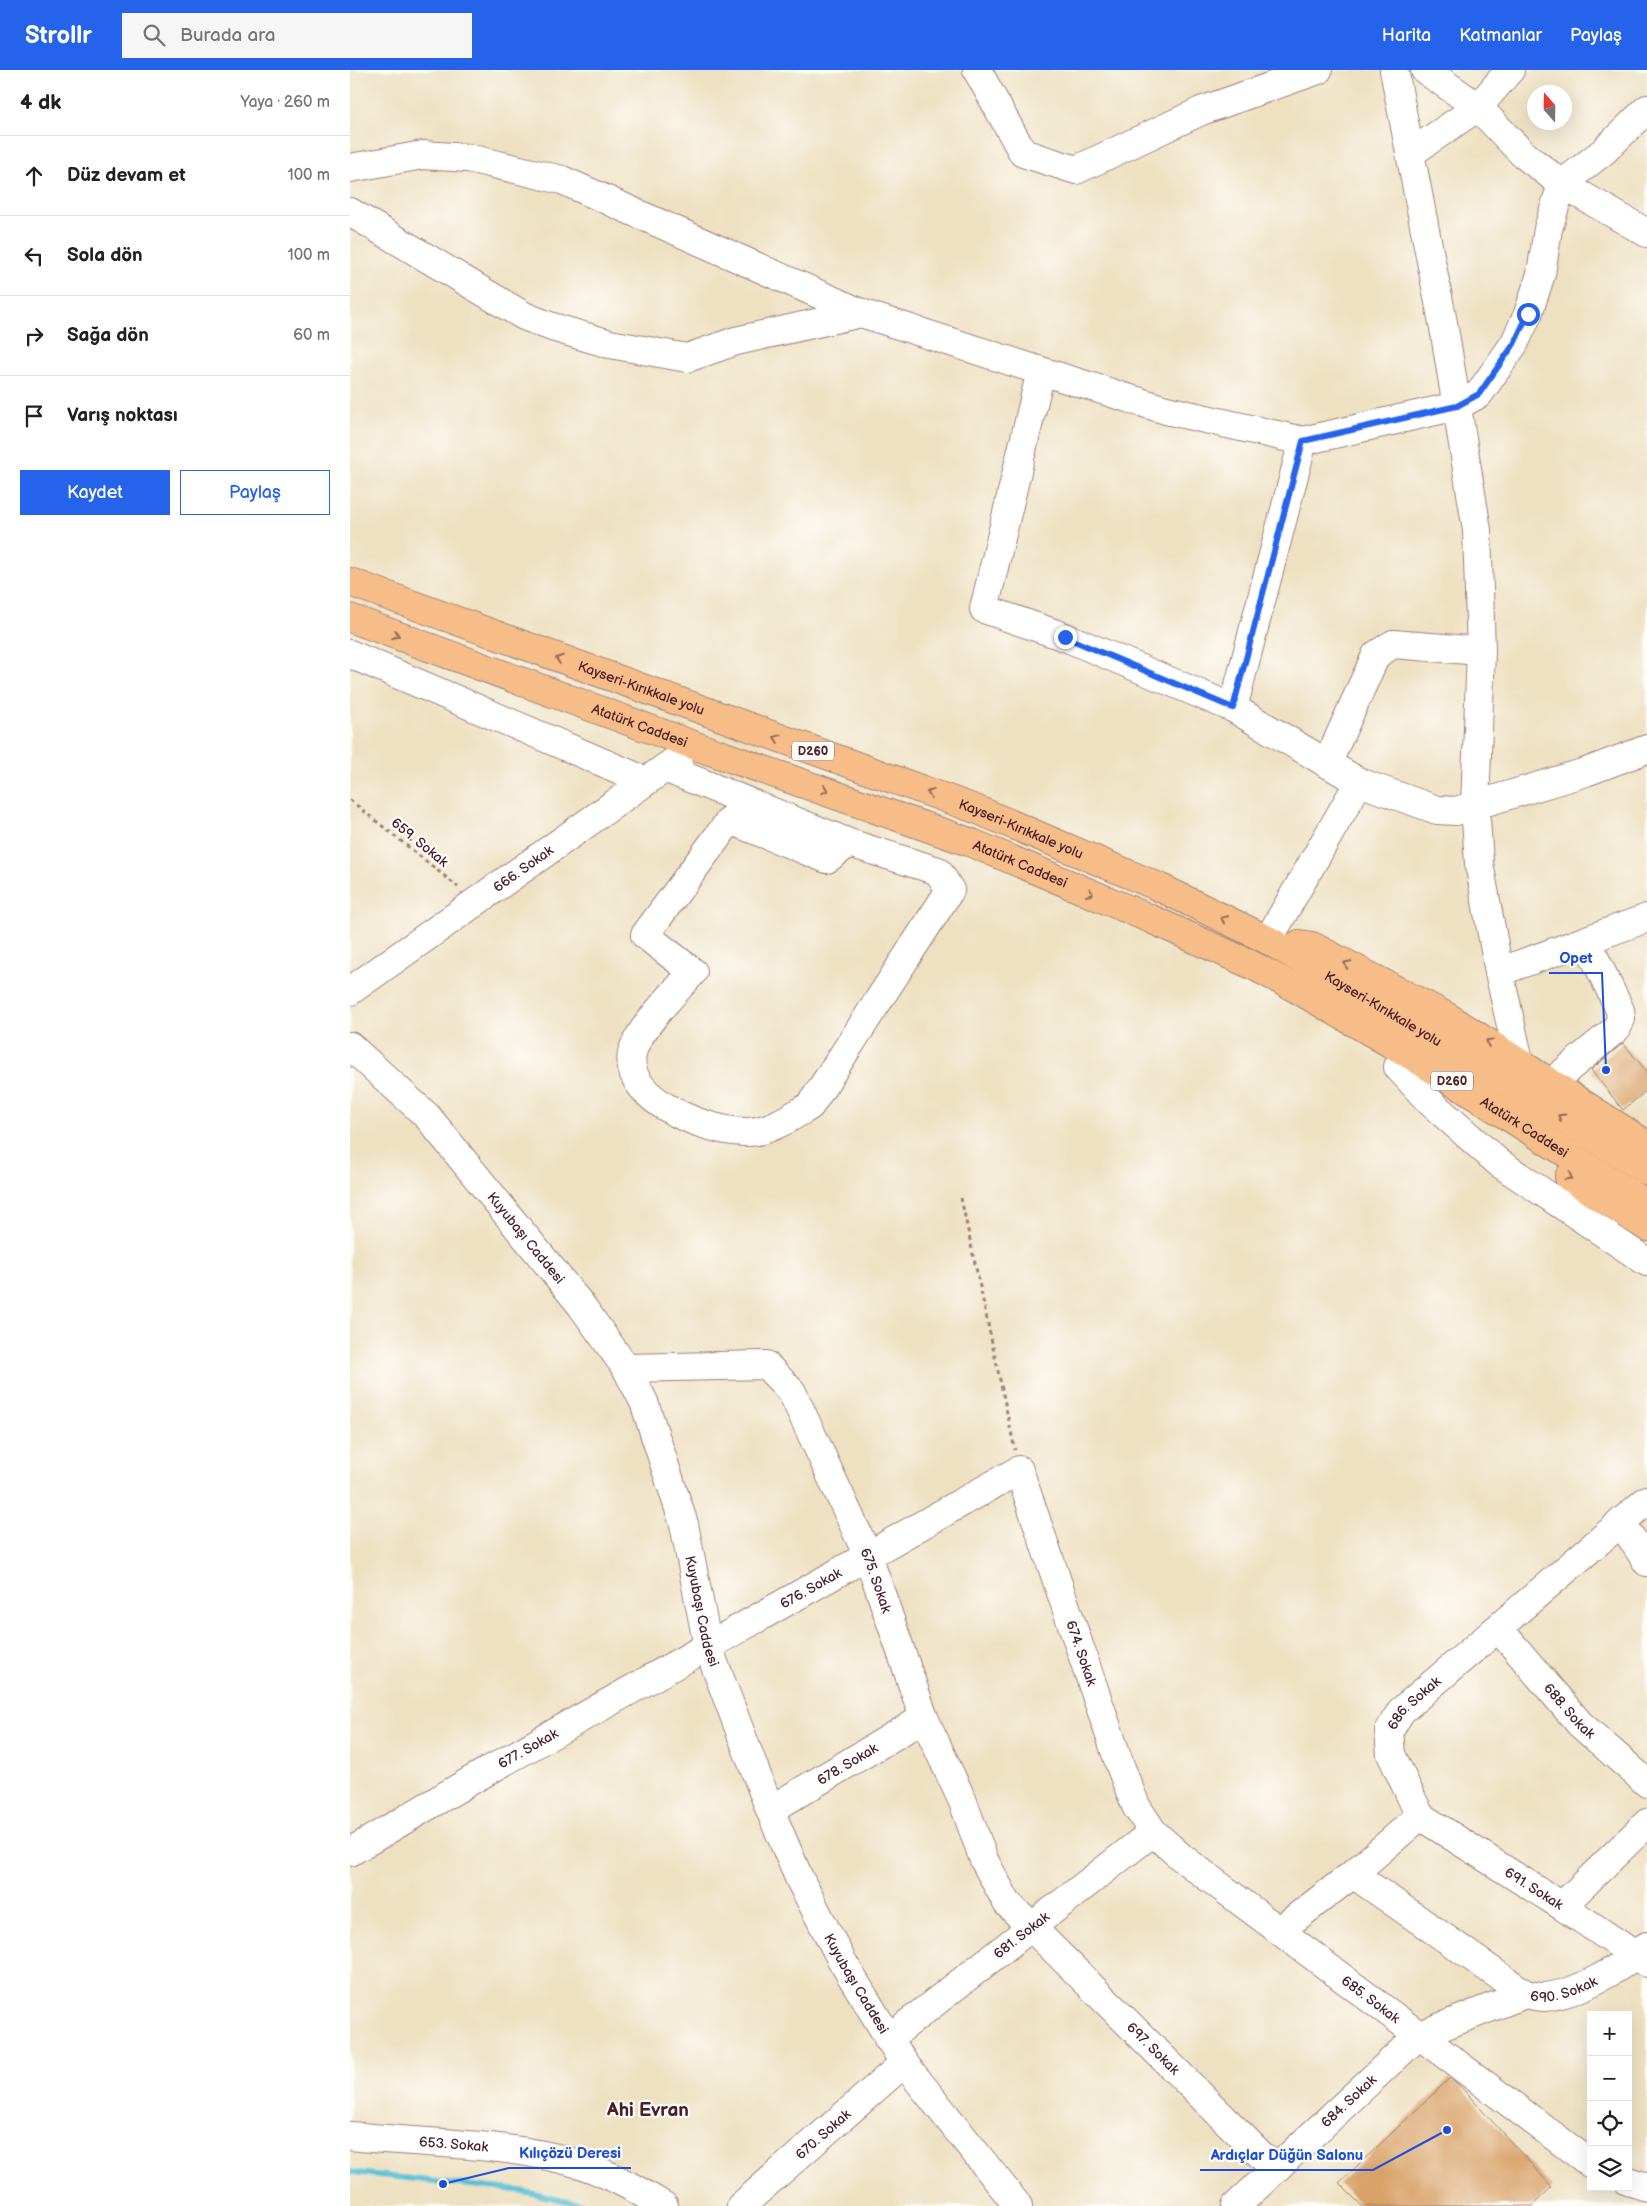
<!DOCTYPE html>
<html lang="tr">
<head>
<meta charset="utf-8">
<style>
	:root { --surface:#fff; --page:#f6f6f6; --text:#202124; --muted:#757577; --line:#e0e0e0; --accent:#2563eb }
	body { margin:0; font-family:"Balsamiq Sans",sans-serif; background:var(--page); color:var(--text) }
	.controls { position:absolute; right:15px; bottom:15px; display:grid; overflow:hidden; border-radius:0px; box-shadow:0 5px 20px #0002 }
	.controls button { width:45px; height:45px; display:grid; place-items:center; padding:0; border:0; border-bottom:1px solid var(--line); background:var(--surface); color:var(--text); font:25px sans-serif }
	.compass { position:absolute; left:1177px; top:15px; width:45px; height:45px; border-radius:50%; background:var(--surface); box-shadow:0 5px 20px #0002; rotate:340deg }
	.stop { position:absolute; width:15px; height:15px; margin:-11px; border:4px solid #2563eb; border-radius:50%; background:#fff }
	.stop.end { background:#2563eb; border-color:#fff; box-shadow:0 1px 5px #0008 }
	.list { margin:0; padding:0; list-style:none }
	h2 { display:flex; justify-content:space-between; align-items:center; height:65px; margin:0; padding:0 20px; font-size:21px }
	h2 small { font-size:16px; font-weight:400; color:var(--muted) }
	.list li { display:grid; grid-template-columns:32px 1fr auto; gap:15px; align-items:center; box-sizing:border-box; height:80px; padding:0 20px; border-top:1px solid var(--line) }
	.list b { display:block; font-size:19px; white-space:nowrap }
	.list em { font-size:16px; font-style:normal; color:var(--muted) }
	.actions { display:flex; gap:10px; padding:15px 20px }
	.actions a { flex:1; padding:11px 0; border:1px solid var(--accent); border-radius:0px; text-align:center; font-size:18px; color:var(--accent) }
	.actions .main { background:var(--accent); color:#fff }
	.icon { flex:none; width:28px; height:28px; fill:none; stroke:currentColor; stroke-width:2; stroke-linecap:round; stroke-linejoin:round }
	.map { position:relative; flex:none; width:1297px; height:2136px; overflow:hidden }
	header { display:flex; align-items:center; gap:30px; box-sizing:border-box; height:70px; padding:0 25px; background:var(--accent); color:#fff }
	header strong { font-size:24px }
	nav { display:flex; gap:28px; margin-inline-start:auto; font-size:18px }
	.search { width:350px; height:45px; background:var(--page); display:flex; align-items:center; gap:12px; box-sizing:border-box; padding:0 18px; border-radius:0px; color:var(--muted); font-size:19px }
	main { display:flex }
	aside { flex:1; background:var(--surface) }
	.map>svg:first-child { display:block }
</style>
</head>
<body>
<header>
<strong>Strollr</strong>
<div class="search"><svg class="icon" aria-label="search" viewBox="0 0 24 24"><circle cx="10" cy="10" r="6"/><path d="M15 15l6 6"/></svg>Burada ara</div>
<nav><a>Harita</a><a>Katmanlar</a><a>Paylaş</a></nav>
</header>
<main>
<aside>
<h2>4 dk<small>Yaya · 260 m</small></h2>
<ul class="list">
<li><svg class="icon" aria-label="ahead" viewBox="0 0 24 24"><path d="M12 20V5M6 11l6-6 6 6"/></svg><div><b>Düz devam et</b></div><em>100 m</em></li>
<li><svg class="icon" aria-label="left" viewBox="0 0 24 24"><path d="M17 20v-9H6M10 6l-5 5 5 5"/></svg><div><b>Sola dön</b></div><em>100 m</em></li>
<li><svg class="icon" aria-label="right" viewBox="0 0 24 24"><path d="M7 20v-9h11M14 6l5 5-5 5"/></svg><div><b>Sağa dön</b></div><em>60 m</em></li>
<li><svg class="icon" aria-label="arrive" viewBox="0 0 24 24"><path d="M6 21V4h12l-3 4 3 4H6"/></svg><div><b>Varış noktası</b></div></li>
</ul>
<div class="actions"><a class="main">Kaydet</a><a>Paylaş</a></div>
</aside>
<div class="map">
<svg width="1297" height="2136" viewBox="0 0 1297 2136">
	<rect width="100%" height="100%" fill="#fdfcf7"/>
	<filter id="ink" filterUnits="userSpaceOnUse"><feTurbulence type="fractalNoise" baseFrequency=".02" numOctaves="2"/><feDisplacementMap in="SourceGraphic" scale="10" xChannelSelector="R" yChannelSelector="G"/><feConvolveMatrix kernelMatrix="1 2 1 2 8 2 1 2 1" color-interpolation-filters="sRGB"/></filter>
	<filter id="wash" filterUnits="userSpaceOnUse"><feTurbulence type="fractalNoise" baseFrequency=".0096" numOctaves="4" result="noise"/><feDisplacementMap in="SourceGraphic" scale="20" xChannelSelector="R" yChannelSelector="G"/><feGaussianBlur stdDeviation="1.12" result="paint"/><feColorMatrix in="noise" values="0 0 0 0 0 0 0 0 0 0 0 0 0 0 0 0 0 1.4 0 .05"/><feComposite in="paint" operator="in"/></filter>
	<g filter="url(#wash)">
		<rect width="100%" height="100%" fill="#eee1c2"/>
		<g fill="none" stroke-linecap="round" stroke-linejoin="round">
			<path stroke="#58bfd6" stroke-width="5.5" d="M0 2102 172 2121 238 2136"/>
		</g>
		<g id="blocks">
			<g fill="#d8a267">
				<path d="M1273 973 1297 1002V1020L1273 1040 1241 1000Z"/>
				<path d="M1100 2008 1109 2015 1202 2117 1182 2136H1012L989 2113Z"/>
			</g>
		</g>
	</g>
	<g filter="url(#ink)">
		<use href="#blocks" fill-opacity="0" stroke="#9c8076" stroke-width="1"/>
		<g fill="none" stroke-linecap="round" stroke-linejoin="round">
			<defs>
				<g id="minor">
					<path d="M627 0 673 83 726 100 851 41 968 0"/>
					<path d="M1044 0 1094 258 1127 460 1131 581 1125 735 1129 793 1149 902 1169 991"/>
					<path d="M1075 0 1128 37 1173 84 1212 114 1297 163"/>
					<path d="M1061 83 1128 37 1160 0"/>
					<path d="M0 98 73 85 118 88 212 110 511 243 691 301 634 539 715 567 883 638 1009 712 918 870"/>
					<path d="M0 142 174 246 202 257 260 274 337 288 386 271 511 243"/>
					<path d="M691 301 816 340 953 371 1107 336 1129 324 1164 274 1178 244 1191 204 1198 159 1212 114 1254 81 1297 39"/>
					<path d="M0 584 296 711"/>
					<path d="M883 638 953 371"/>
					<path d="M977 694 1026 585 1043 574 1131 581"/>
					<path d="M315 698 499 773 588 801 600 820 460 1036C441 1047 419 1062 397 1062 361 1063 273 1031 282 984 286 961 326 921 343 902L295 865 380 750 477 789 499 773"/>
					<path d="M1009 712 1087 740 1106 741 1236 702 1297 679"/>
					<path d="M1149 902 1297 848"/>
					<path id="s1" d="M0 921 329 688"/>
					<path id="s2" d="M0 976 77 1046 231 1235 276 1298 294 1332 334 1454 358 1577 420 1740 449 1808 491 1889 554 1993 668 2136"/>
					<path d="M1048 997 1079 1031 1149 1093 1297 1192"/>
					<path d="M1201 1013 1267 958 1271 949 1270 940 1237 872"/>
					<path id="s3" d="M276 1298 416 1295 442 1322 518 1486 574 1648 613 1732 634 1790 657 1833 925 2099"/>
					<path d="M1271 1452 1297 1492"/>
					<path id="s4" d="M1149 1559 1230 1654 1297 1713"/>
					<path id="s5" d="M420 1740 574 1648"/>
					<path id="s6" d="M1070 1746 1212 1836 1297 1893"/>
					<path id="s7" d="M0 1782 127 1707 669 1400 771 1698 786 1736 803 1762 831 1787 1241 2094"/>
					<path d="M1003 1804 1175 1924"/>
					<path d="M1212 1836 1297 1753"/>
					<path id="s8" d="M930 1860 1003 1804 1070 1746 1041 1684 1039 1661 1051 1641 1297 1430"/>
					<path id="s9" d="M538 1969 803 1762"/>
					<path id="s10" d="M0 2066C77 2074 159 2072 233 2095 262 2105 289 2121 314 2136"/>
					<path d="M1278 2111 1297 2117"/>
					<path id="s11" d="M391 2136 554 1993"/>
					<path id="s12" d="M886 2136 1068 1966 1175 1924C1181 1925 1188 1927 1194 1927 1229 1924 1270 1898 1297 1876"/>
				</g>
				<g id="highway">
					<path id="s13" d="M0 512 628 740 809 817 918 870 1115 987 1297 1101"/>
					<path id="s14" d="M0 548 346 676 622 773 801 849 902 895 947 919 1062 986 1297 1134"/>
					<path d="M949 874 962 876 1098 947 1297 1075"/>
					<path d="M1219 1107 1297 1157"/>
				</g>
			</defs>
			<use href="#minor" stroke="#9c8076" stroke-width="30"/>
			<use href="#highway" stroke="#9c8076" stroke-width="30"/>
			<g stroke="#9c8076" stroke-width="3" stroke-dasharray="4 4" stroke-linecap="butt">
				<path d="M0 730 108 817"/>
				<path d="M611 1128 665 1380"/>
			</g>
			<use href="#minor" stroke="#fff" stroke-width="28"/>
			<use href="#highway" stroke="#f7bd88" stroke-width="28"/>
		</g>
		<defs><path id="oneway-chevron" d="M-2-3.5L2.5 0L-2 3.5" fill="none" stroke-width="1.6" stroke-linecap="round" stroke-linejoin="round" transform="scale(1.25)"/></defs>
		<g stroke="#986655">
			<use href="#oneway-chevron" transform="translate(46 565) rotate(20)"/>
			<use href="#oneway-chevron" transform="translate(209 589) rotate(-160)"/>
			<use href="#oneway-chevron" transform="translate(427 668) rotate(-160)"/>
			<use href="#oneway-chevron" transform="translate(475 720) rotate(19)"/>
			<use href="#oneway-chevron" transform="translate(580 723) rotate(-160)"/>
			<use href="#oneway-chevron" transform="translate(740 823) rotate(23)"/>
			<use href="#oneway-chevron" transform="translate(874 849) rotate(-154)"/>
			<use href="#oneway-chevron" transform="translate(997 894) rotate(-152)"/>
			<use href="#oneway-chevron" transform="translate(1139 972) rotate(-148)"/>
			<use href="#oneway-chevron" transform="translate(1211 1047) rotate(-148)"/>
			<use href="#oneway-chevron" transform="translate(1219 1107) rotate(33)"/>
		</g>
	</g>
	<g fill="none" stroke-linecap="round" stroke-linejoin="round" filter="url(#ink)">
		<path stroke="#2563eb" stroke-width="6" d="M715 567 883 638 953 371 1107 336 1129 324 1164 274 1178 244"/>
	</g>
	<g text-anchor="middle" stroke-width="4.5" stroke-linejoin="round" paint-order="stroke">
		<g fill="#fdfcf7" stroke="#806168" stroke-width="1">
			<rect x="442" y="671.5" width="42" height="19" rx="4"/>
			<rect x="1081" y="1001.5" width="42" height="19" rx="4"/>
		</g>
		<g font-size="12" font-weight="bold" fill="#4a1f2b">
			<text x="463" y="685">D260</text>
			<text x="1102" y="1015">D260</text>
		</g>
		<g font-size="14" fill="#4a1f2b" stroke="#fdfcf7">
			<text dy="5" stroke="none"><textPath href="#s13" startOffset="310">Kayseri-Kırıkkale yolu</textPath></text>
			<text dy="5" stroke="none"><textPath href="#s14" startOffset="309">Atatürk Caddesi</textPath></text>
			<text dy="5" stroke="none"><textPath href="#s13" startOffset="715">Kayseri-Kırıkkale yolu</textPath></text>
			<text transform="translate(70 772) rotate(39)" y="5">659. Sokak</text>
			<text dy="5" stroke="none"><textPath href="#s14" startOffset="714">Atatürk Caddesi</textPath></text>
			<text dy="5" stroke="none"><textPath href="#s1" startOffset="212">666. Sokak</textPath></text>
			<text dy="5" stroke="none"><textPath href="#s13" startOffset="1120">Kayseri-Kırıkkale yolu</textPath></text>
			<text dy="5" stroke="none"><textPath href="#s14" startOffset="1284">Atatürk Caddesi</textPath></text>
			<text dy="5" stroke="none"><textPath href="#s2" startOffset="261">Kuyubaşı Caddesi</textPath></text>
			<text dy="5" stroke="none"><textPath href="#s3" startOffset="384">675. Sokak</textPath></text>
			<text dy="5" stroke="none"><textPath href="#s7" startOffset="531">676. Sokak</textPath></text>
			<text dy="5" stroke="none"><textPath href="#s2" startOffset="681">Kuyubaşı Caddesi</textPath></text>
			<text dy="5" stroke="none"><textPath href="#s7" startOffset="964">674. Sokak</textPath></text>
			<text dy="5" stroke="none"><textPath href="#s8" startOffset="310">686. Sokak</textPath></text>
			<text dy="5" stroke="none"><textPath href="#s4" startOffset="108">688. Sokak</textPath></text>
			<text dy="5" stroke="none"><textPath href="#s7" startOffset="206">677. Sokak</textPath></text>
			<text dy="5" stroke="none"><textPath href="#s5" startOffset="90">678. Sokak</textPath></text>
			<text dy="5" stroke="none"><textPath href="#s6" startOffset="135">691. Sokak</textPath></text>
			<text dy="5" stroke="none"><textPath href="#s9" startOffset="169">681. Sokak</textPath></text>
			<text dy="5" stroke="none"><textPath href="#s2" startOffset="1086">Kuyubaşı Caddesi</textPath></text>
			<text dy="5" stroke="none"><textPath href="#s12" startOffset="404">690. Sokak</textPath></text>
			<text dy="5" stroke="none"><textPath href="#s7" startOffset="1432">685. Sokak</textPath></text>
			<text dy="5" stroke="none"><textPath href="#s3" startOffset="939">697. Sokak</textPath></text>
			<text dy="5" stroke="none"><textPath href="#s12" startOffset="154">684. Sokak</textPath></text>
			<text dy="5" stroke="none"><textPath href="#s11" startOffset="109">670. Sokak</textPath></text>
			<text dy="5" stroke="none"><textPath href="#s10" startOffset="104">653. Sokak</textPath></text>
		</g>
		<g font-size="19" font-weight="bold" fill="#4a1f2b" stroke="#fdfcf7">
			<text x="298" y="2046">Ahi Evran</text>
		</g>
	</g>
	<path fill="none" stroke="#1d4ed8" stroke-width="2" d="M1256 1000L1252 903H1199M93 2114L159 2098H281M1097 2060L1023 2100H850"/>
	<g fill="#1d4ed8" stroke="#fdfcf7" stroke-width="2">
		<circle cx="1256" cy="1000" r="5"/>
		<circle cx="93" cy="2114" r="5"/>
		<circle cx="1097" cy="2060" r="5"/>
	</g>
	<g font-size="15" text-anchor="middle" font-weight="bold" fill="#1d4ed8" stroke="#fdfcf7" stroke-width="4.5" stroke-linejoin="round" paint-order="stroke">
		<text x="1226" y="893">Opet</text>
		<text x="220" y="2088">Kılıçözü Deresi</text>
		<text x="937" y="2090">Ardıçlar Düğün Salonu</text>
	</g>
</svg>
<div class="controls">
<button>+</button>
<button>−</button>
<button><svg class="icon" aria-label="locate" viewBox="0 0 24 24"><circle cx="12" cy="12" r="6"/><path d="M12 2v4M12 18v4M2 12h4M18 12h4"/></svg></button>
<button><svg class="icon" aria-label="layers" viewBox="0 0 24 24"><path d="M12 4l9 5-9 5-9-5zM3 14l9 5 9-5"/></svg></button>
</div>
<svg class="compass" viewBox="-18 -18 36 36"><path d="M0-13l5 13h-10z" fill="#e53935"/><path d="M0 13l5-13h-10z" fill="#757577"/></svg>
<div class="stop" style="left:1178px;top:244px"></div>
<div class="stop end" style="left:715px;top:567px"></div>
</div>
</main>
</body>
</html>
